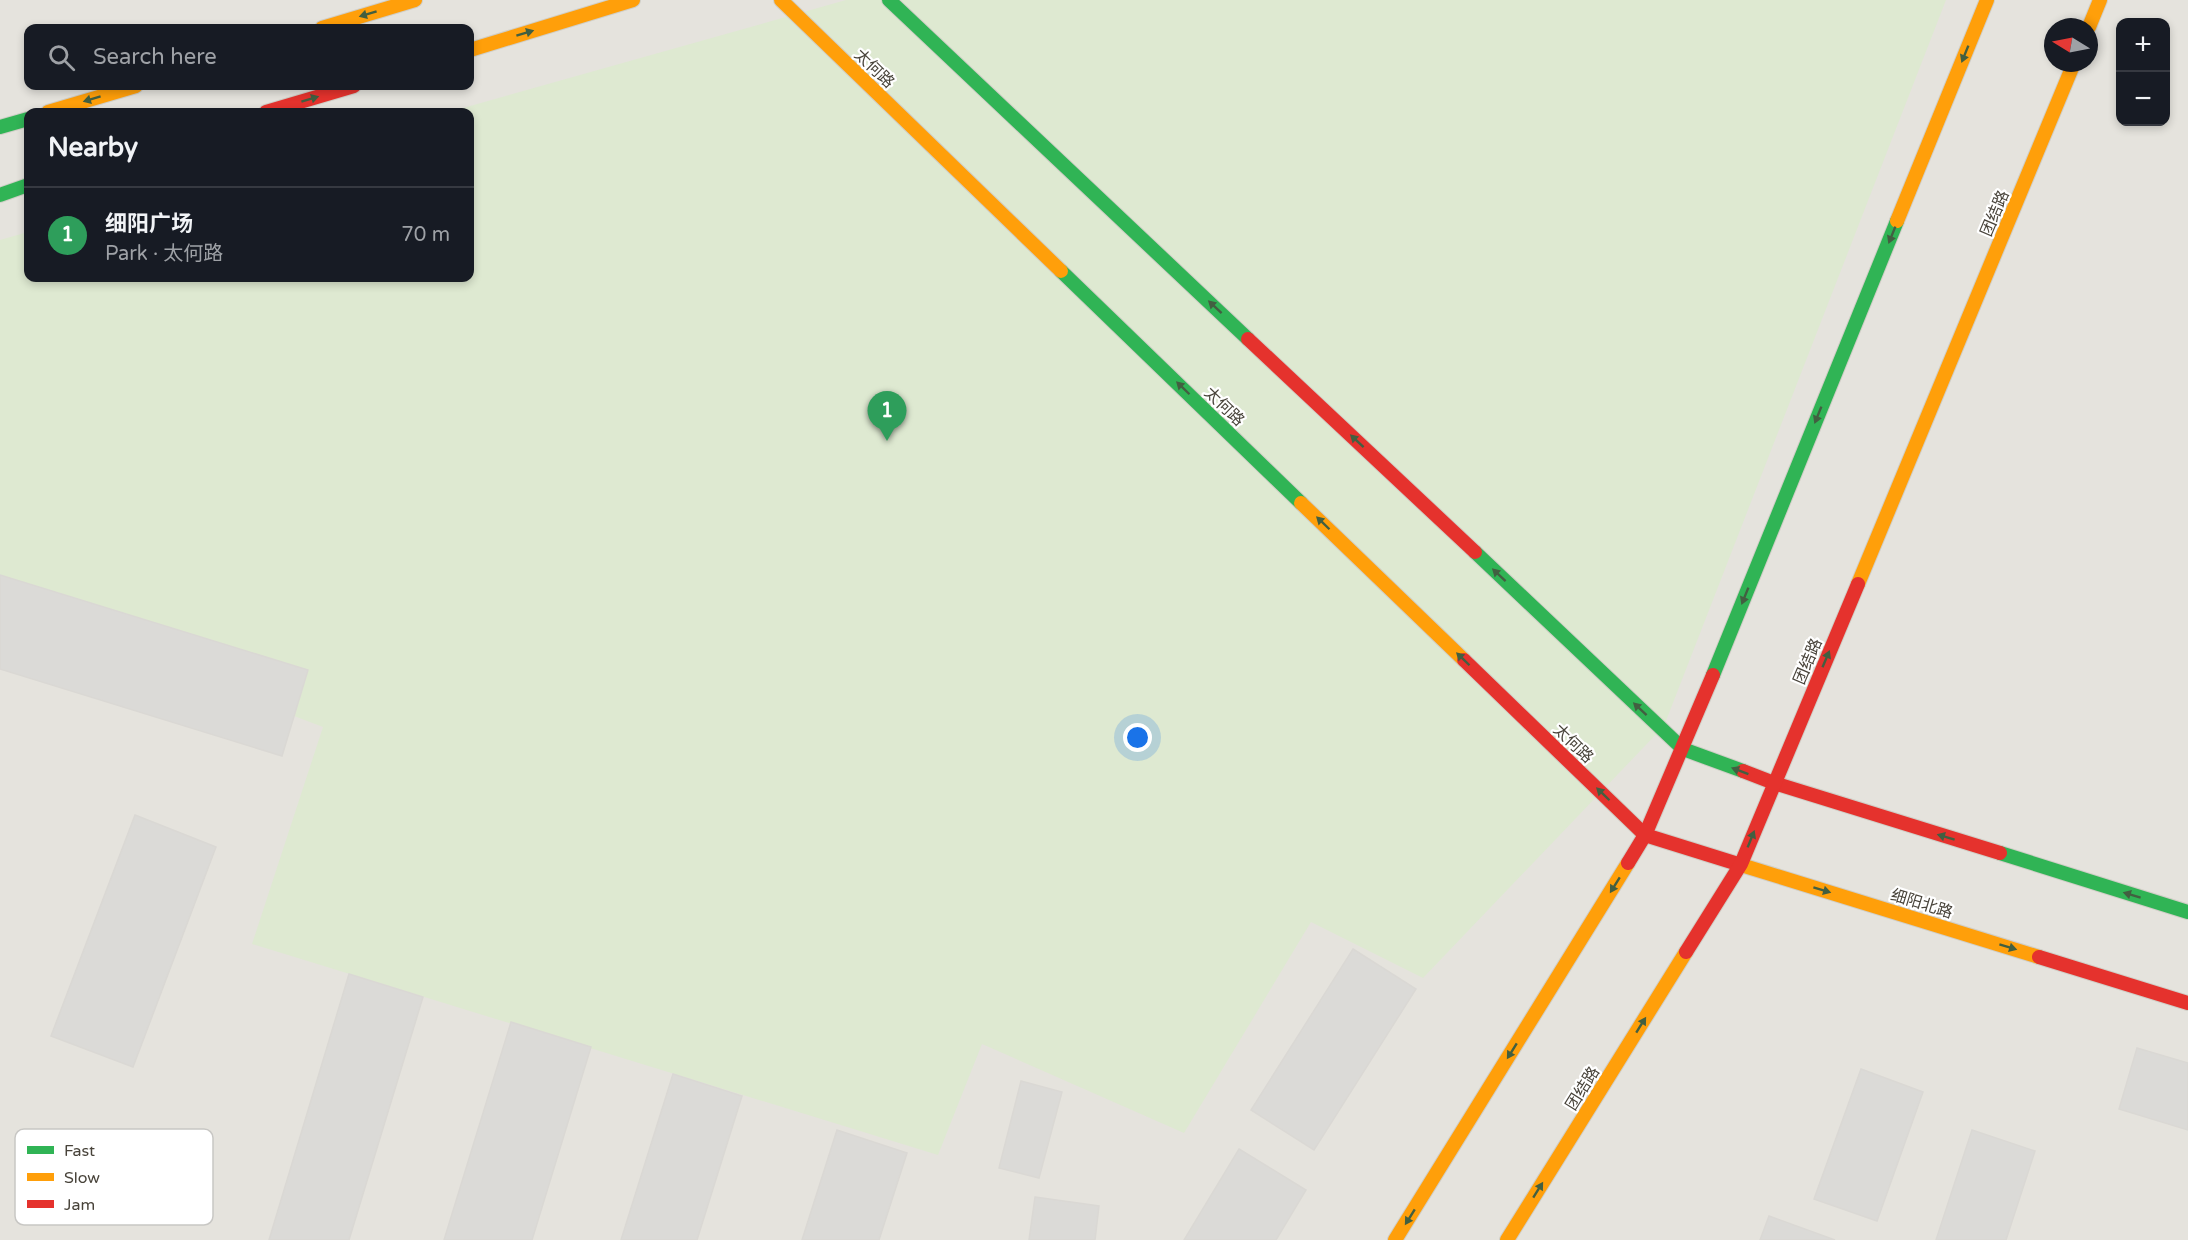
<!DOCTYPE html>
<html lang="en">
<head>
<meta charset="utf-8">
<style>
	:root { --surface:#171b24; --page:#20242c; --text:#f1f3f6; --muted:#9ea1a6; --line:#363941; --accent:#db2777 }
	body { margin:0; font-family:"Varela Round","Noto Sans SC",sans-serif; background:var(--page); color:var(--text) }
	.controls { position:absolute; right:18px; top:18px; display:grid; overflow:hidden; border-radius:12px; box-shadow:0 3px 9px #0003 }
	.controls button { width:54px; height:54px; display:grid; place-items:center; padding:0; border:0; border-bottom:2px solid var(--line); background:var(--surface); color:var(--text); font:30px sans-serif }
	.compass { position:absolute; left:2044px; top:18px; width:54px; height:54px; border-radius:50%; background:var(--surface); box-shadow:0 3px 9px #0003; rotate:280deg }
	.you { position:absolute; left:1138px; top:738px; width:21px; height:21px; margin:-15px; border:4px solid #fff; border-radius:50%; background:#1a73e8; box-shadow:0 0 0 9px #1a73e833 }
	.badge { display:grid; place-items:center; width:39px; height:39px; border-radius:50%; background:var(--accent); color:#fff; font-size:20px; font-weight:700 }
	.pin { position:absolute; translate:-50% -50px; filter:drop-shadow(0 2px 3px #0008) }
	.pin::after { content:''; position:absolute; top:32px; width:21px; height:18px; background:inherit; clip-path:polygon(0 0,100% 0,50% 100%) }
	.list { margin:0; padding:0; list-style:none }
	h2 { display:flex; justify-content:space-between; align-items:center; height:78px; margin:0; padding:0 24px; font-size:26px }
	h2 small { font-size:20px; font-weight:400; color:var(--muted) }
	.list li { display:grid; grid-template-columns:39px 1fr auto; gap:18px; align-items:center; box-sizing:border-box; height:96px; padding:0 24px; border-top:2px solid var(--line) }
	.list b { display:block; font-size:22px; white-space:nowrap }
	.list p { margin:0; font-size:20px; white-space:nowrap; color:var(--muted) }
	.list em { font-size:20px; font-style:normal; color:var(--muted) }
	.icon { flex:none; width:33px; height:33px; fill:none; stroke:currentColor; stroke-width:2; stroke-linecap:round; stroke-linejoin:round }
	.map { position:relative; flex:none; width:2188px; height:1240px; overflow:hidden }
	.search { position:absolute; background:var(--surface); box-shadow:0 3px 9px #0003; left:24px; top:24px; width:450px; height:66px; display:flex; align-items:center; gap:15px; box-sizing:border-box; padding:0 21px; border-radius:12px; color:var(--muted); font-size:22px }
	.panel { position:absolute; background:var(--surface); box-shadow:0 3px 9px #0003; left:24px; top:108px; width:450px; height:174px; border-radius:12px }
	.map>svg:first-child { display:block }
</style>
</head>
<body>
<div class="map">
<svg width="2188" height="1240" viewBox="0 0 2188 1240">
	<rect width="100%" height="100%" fill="#f2f1ee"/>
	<path fill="#e5e3dd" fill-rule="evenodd" d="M0 0H2188V1240H0ZM2120 22H2166V122H2120ZM2053 27H2089V63H2053ZM28 28H470V86H28ZM28 112H470V278H28Z"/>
	<path fill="#dee9d1" d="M846 0H1946L1664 726 1423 978 1311 922 1184 1133 982 1044 938 1155 252 944 323 727 0 604V240L28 232V278H470V112H449Z"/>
	<g fill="#dbdad7" stroke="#dad8d4" stroke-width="1.5">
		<path d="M0 575 308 670 282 756 0 669Z"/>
		<path d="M135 815 216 847 133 1067 51 1036Z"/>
		<path d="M1353 949 1416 989 1314 1150 1251 1110Z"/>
		<path d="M349 974 423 997 349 1240H269Z"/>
		<path d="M511 1022 591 1047 532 1240H444Z"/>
		<path d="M2137 1048 2188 1063V1130L2119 1109Z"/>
		<path d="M1861 1069 1923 1092 1877 1221 1814 1199Z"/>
		<path d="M673 1074 742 1096 697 1240H621Z"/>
		<path d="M1021 1081 1062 1092 1039 1178 999 1168Z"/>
		<path d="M837 1130 907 1153 879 1240H802Z"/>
		<path d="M1972 1130 2035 1151 2006 1240H1936Z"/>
		<path d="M1239 1149 1306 1190 1276 1240H1184Z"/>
		<path d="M1035 1197 1099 1206 1095 1240H1029Z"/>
		<path d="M1769 1216 1835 1240H1760Z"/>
	</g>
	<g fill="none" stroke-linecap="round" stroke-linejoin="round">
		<defs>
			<g id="fast">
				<path d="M889 0 1248 339"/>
				<path d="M0 127 28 119"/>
				<path d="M0 195 28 185"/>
				<path d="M1061 271 1301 503"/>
				<path d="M1475 552 1683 749 1743 771"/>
				<path d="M1713 675 1897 221"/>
				<path d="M2000 853 2188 912"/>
			</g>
			<g id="slow">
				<path d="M781 0 1061 271"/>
				<path d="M2089 27 2100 0"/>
				<path d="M322 28 415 0"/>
				<path d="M470 50 633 0"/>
				<path d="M48 112 136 86"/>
				<path d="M1897 221 1987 0"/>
				<path d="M1301 503 1464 660"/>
				<path d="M1858 584 2074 63"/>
				<path d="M1738 864 2039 957"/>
				<path d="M1395 1240 1628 863"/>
				<path d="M1507 1240 1686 952"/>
			</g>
			<g id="jam">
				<path d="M266 112 354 86"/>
				<path d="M1248 339 1475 552"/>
				<path d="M1464 660 1645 835 1738 864"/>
				<path d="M1743 771 1774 783 2000 853"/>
				<path d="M1628 863 1645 835 1713 675"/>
				<path d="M1686 952 1741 864 1858 584"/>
				<path d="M2039 957 2188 1003"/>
			</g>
		</defs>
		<use href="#fast" stroke="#d0cec6" stroke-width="16"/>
		<use href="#slow" stroke="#d0cec6" stroke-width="16"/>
		<use href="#jam" stroke="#d0cec6" stroke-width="16"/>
		<use href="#fast" stroke="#30b455" stroke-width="14"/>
		<use href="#slow" stroke="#ff9f0a" stroke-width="14"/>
		<use href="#jam" stroke="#e5322d" stroke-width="14"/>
	</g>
	<defs><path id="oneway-solid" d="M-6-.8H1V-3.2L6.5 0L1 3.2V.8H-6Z" transform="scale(1.5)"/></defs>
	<g fill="#425f41">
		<use href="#oneway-solid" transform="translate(368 14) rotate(163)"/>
		<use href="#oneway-solid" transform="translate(525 33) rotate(-17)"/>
		<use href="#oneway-solid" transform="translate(1965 54) rotate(112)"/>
		<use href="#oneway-solid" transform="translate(92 99) rotate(163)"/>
		<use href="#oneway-solid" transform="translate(310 99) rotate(-17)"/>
		<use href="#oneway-solid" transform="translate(1892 235) rotate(112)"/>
		<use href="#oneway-solid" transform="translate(1215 307) rotate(-137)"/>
		<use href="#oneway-solid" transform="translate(1183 388) rotate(-136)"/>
		<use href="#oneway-solid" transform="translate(1818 415) rotate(112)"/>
		<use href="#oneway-solid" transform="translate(1357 441) rotate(-137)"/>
		<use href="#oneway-solid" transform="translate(1323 523) rotate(-136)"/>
		<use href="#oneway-solid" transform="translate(1499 575) rotate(-137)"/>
		<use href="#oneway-solid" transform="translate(1745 596) rotate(112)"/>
		<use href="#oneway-solid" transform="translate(1463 659) rotate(-136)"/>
		<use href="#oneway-solid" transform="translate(1826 659) rotate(-67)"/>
		<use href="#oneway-solid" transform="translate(1640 709) rotate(-137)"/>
		<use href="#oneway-solid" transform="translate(1740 771) rotate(-159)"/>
		<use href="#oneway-solid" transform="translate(1603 794) rotate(-136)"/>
		<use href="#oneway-solid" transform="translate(1946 837) rotate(-163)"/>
		<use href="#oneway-solid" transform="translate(1751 839) rotate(-68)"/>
		<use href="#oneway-solid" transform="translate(1615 885) rotate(122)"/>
		<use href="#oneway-solid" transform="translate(1822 890) rotate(17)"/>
		<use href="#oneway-solid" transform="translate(2132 895) rotate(-163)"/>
		<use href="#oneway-solid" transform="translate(2008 947) rotate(17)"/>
		<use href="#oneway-solid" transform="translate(1641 1025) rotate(-58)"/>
		<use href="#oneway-solid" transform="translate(1512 1051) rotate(122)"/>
		<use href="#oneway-solid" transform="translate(1538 1190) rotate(-58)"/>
		<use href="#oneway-solid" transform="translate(1410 1217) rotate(122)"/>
	</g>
	<g text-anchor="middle" stroke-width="4.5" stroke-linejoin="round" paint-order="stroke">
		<g font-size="16" fill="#48433a" stroke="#fff">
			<text transform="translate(875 68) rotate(44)" y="6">太何路</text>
			<text transform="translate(1994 213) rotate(-67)" y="6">团结路</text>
			<text transform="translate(1225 406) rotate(44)" y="6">太何路</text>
			<text transform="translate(1807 661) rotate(-67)" y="6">团结路</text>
			<text transform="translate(1574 743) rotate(44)" y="6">太何路</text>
			<text transform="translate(1922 903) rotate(17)" y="6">细阳北路</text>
			<text transform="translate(1582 1088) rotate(-58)" y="6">团结路</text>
		</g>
	</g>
	<rect x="15" y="1129" width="198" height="96" rx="9" fill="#fff" stroke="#c8c7c4" stroke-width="1.5"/>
	<rect x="27" y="1146" width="27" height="8" fill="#30b455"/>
	<rect x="27" y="1173" width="27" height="8" fill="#ff9f0a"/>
	<rect x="27" y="1200" width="27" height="8" fill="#e5322d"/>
	<g font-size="16" fill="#48433a">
		<text x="64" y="1156">Fast</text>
		<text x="64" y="1183">Slow</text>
		<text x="64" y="1210">Jam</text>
	</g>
</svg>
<div class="controls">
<button>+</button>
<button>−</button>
</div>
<svg class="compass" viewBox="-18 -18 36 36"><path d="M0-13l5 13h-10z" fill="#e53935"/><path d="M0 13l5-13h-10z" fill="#9ea1a6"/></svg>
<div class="you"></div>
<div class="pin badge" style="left:887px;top:441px;background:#2e9e5b">1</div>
<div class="search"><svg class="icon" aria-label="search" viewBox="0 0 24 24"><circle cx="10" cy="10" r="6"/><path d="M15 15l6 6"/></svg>Search here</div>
<section class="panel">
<h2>Nearby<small></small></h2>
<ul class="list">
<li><span class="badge" style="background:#2e9e5b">1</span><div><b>细阳广场</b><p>Park · 太何路</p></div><em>70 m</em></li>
</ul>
</section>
</div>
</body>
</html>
